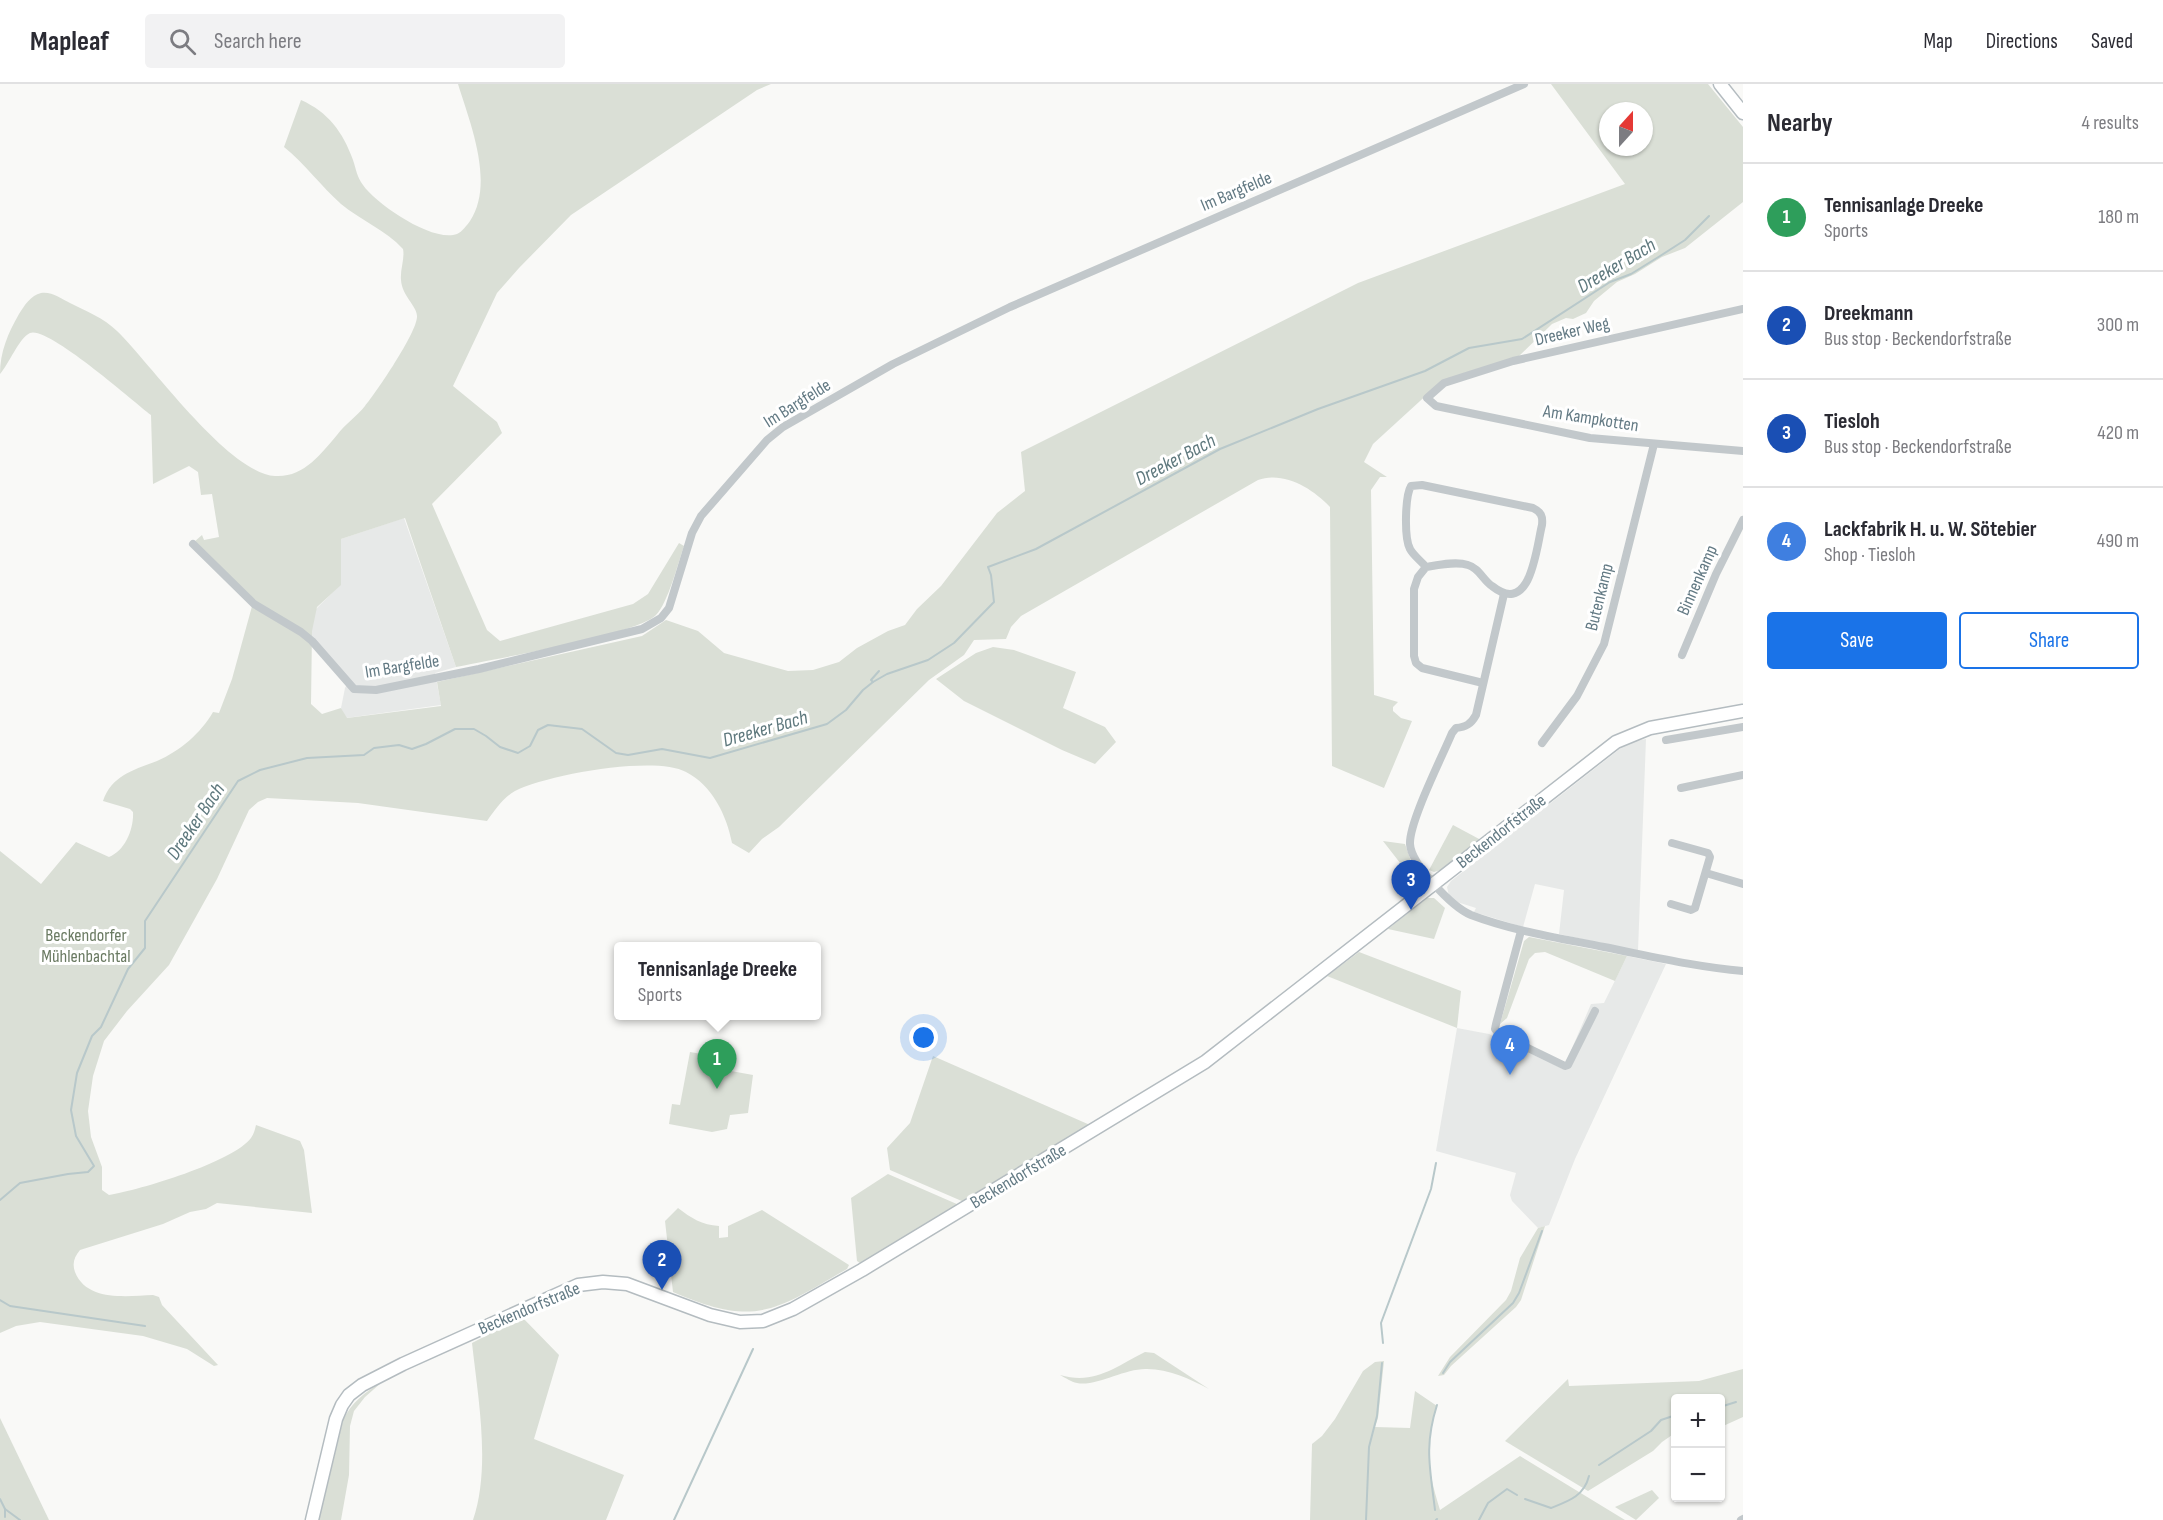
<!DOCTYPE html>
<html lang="en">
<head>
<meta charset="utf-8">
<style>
	:root { --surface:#fff; --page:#f2f2f3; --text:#2b2b33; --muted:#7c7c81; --line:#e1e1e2; --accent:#1a73e8 }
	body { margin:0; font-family:"Sofia Sans Condensed",sans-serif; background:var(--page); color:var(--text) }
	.controls { position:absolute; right:18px; bottom:18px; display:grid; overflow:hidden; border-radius:6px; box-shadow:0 2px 4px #0004 }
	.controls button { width:54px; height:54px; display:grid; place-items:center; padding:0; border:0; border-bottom:2px solid var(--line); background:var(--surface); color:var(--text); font:30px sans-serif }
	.compass { position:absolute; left:1599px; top:18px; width:54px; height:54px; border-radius:50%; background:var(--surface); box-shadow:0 2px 4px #0004; rotate:21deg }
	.you { position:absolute; left:924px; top:954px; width:21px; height:21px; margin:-15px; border:4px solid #fff; border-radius:50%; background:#1a73e8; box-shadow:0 0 0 9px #1a73e833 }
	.badge { display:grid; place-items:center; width:39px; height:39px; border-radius:50%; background:var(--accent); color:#fff; font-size:20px; font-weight:700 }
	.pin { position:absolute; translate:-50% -50px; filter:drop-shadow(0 2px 3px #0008) }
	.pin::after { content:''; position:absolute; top:32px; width:21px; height:18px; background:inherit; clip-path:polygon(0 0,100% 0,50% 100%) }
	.popup { position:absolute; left:614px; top:858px; width:207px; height:78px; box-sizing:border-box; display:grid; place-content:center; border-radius:6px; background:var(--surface); filter:drop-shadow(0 2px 4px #0005); font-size:20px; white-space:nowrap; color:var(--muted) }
	.popup b { font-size:22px; color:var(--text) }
	.popup::after { content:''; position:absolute; left:50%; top:100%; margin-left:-12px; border:12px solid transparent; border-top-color:var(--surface) }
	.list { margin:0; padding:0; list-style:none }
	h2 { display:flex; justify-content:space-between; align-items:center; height:78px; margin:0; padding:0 24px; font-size:26px }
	h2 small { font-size:20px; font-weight:400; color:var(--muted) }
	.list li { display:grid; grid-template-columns:39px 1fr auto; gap:18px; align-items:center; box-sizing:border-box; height:108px; padding:0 24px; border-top:2px solid var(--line) }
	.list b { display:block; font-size:22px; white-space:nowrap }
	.list p { margin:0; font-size:20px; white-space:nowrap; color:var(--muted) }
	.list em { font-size:20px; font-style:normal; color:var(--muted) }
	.actions { display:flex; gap:12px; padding:18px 24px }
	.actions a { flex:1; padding:14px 0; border:2px solid var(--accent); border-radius:6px; text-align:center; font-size:21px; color:var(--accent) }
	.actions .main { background:var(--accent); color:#fff }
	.icon { flex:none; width:33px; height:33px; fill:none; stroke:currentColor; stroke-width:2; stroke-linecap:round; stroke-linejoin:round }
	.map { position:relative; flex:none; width:1743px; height:1436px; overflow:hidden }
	header { display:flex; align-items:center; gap:36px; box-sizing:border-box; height:84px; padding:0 30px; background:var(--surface); border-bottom:2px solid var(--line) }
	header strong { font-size:28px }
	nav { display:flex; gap:33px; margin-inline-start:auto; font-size:21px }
	.search { width:420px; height:54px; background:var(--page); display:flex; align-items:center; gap:15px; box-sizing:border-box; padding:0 21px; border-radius:6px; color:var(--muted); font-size:22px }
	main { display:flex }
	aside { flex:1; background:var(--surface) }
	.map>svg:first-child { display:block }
</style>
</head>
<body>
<header>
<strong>Mapleaf</strong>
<div class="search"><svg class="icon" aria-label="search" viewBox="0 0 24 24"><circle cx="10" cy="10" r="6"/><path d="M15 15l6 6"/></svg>Search here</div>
<nav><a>Map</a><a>Directions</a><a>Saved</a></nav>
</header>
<main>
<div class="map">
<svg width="1743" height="1436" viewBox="0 0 1743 1436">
	<rect width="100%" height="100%" fill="#f9f9f7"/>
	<g fill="#e7e9e8">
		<path d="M404 434 456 583 435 589 441 621 346 634 341 624 345 604 349 597 305 547 314 527 340 501 341 455Z"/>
		<path d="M1646 655 1638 867 1559 850 1564 806 1535 800 1523 843 1474 828 1476 824 1457 818 1449 812 1447 803 1451 797 1621 664 1631 658Z"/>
		<path d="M1627 872 1666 880 1575 1075 1549 1141 1538 1144 1512 1117 1510 1111 1516 1089 1436 1067 1457 944 1489 950 1563 985 1591 920 1604 919Z"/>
	</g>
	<g fill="#dadfd6" fill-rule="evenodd">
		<path d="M458 0H771L757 6 571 131 519 184 497 209 453 302 497 338 502 349 432 420 487 546 500 557 633 520 648 510 679 459 684 462C678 479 668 519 656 531 639 550 490 576 456 583L405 434 341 455V501L317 523 312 547 311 620 322 630 341 624 347 634 441 622 437 598 642 552 666 536 698 547 724 569 788 587 813 586 839 578 857 564 888 547 905 541 917 525 941 502 997 429 1025 407 1021 368 1358 199 1625 100 1551 0H1708L1743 43V118L1685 164 1662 173 1635 190 1617 198 1594 217 1586 229 1573 235 1566 234 1552 240 1517 274 1443 296 1373 360 1364 378 1387 393H1380L1371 406 1374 611 1398 618 1393 623V627L1401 634 1412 637 1384 704 1332 682 1330 423C1312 404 1284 387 1258 396L1021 532 1011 543 1006 555 974 556 964 571 929 596 779 743 762 755 749 769 732 759C727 732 712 701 686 688 655 671 546 691 515 707 503 714 495 726 487 737L358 719 267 714 258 718 249 726 217 795 169 881 127 927 104 957 93 992 88 1027 91 1053 102 1083V1106L109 1111C140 1106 233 1078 251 1054 254 1050 255 1045 256 1041L300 1057 304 1066 312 1129 217 1119 206 1125 190 1128 163 1140 80 1166C74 1173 72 1180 75 1188 87 1218 127 1212 153 1211L159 1213 162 1221 218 1281 214 1282 187 1265 143 1252 40 1238 16 1242 0 1249V767L41 800 76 758 109 773C125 767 134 745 133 728L130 725 103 717C112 691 134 686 157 677 180 667 201 649 213 628L219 629 232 595 254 515 194 458 202 451 204 456 219 453 212 410 201 411 198 388 189 382 153 400 151 331C134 318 47 241 30 249 19 254 9 280 0 290 0 268 8 249 19 230 24 222 31 211 41 209 51 207 62 215 70 219 86 227 104 234 117 247 151 280 228 389 275 392 303 394 321 370 337 351 345 340 357 332 365 322 376 309 418 247 417 232 417 222 402 212 401 196 400 185 405 175 403 165 386 146 360 136 341 120 321 102 305 80 284 63L301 16C328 28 343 48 353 76 356 85 357 93 363 101 376 120 433 159 457 150 462 148 467 141 470 137 495 99 470 39 458 0ZM1608 27H1644V63H1608Z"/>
		<path d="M993 563 1014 566 1076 588 1063 624 1105 643 1116 658 1095 680 1062 666 964 617 936 595 976 569Z"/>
		<path d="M1453 741 1481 756 1441 786 1434 788 1429 786Z"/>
		<path d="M1383 757 1405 760 1411 777 1422 793 1418 802Z"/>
		<path d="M1427 814H1434L1445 824 1434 855 1388 845Z"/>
		<path d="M1529 853 1627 872 1615 897 1545 868 1535 869 1529 875 1507 934 1500 940 1524 857Z"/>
		<path d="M1359 868 1461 907 1457 944 1327 892Z"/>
		<path d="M690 968 720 973 731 987 753 991 748 1029 730 1031 727 1045 712 1048 669 1040 672 1020 680 1021Z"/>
		<path d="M933 972 1090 1041 964 1118 890 1086 887 1064 910 1039Z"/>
		<path d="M888 1090 959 1121 860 1179 857 1177 851 1114Z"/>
		<path d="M678 1124C691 1134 702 1141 719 1142V1154L728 1153V1142L762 1126 849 1181 847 1185C774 1227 756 1244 673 1208L665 1137Z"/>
		<path d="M1545 1142 1521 1216 1516 1223 1451 1282 1444 1291 1438 1292 1450 1273 1506 1216 1511 1207 1520 1174 1538 1144Z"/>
		<path d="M522 1233 559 1271 534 1355 624 1391 606 1436H473C491 1383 478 1314 472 1259Z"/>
		<path d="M1145 1268 1154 1269 1209 1305C1190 1295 1169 1285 1147 1285 1125 1284 1096 1303 1077 1299 1071 1298 1066 1294 1060 1291 1095 1301 1115 1283 1145 1268Z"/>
		<path d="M1384 1277 1378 1334 1375 1343 1410 1344 1415 1307 1437 1322C1425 1365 1427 1384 1440 1426L1520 1372 1625 1436H1310L1312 1360 1322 1352 1335 1335 1363 1287 1375 1278Z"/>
		<path d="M1743 1285V1333L1721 1343 1720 1314H1676L1675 1349 1662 1358 1653 1367 1588 1407 1505 1357 1568 1295 1569 1302 1699 1297Z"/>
		<path d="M382 1298 365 1313 354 1327 350 1342 349 1391 341 1436H319L343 1336C352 1318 364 1309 382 1298Z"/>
		<path d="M0 1334 49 1436H0Z"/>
		<path d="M1652 1406 1659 1414 1636 1436 1615 1423Z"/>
	</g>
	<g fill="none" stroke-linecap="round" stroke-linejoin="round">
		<g stroke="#b8c8ca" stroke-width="2">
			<path d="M873 598 871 596 879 587"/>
			<path d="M0 1116 20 1099 68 1090 88 1088 94 1082 76 1052 71 1026 77 989 92 952 101 943 128 885 145 864V837L238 697 260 686 307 674 364 671 374 664 399 661 412 665 426 660 455 645H474L486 652 500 663 518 669 530 662 538 646 548 641 582 645 616 669 628 671 662 665 710 674 827 640 846 626 863 606 873 598 887 590 928 576 954 559 994 518 991 491 988 483 1036 465 1220 365 1318 325 1425 287 1469 264 1522 255 1610 198 1631 190 1660 172 1685 156 1709 132"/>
			<path d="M0 1216 10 1222 145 1242"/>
			<path d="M1383 1259 1381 1239 1431 1105 1436 1079"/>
			<path d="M1443 1289 1450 1278 1513 1219 1519 1209 1542 1147"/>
			<path d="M1720 1323 1736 1318"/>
			<path d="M1599 1381 1651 1347 1661 1336 1676 1331"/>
			<path d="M0 1415 5 1425 20 1436"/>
			<path d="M1525 1415 1551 1424C1569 1417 1584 1412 1589 1392"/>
			<path d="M5 1425V1433"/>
			<path d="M1435 1426C1430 1384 1424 1362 1437 1321"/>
			<path d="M674 1436 753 1265"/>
			<path d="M1366 1436 1369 1363 1377 1332 1382 1279"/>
			<path d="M1436 1436 1437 1435"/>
			<path d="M1479 1436 1488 1419 1507 1405 1517 1411"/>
		</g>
		<defs>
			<g id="secondary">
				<path d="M1720 0 1743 29"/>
				<path d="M312 1436 336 1335 342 1321 349 1311 362 1301 403 1280 578 1201 603 1198 627 1200 710 1231 740 1238 763 1237 793 1225 862 1186 1205 978 1616 658 1650 644 1743 627"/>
			</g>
		</defs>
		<use href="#secondary" stroke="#b4bcc0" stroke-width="15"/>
		<g stroke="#c2c8cb" stroke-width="8">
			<path d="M1743 225 1513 277 1444 299 1427 314 1436 322 1590 354 1743 367"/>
			<path d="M193 460 254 520 301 548 312 557 354 605 376 606 479 585 642 545 661 534 669 524 692 449 701 432 767 356 783 343 893 280 1010 223 1524 0"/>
			<path d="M1426 483C1421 477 1413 471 1410 465 1404 454 1405 412 1411 402L1422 401 1533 424C1541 428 1543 432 1542 441 1536 465 1531 533 1492 502 1483 496 1479 484 1468 481 1456 477 1438 481 1426 483L1418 493 1414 505V572L1416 579 1422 584 1483 599"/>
			<path d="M1504 510 1476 631C1471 640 1466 643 1456 644L1452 649C1442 673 1409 738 1410 760 1411 780 1452 823 1471 831 1513 847 1559 854 1604 863 1650 872 1696 883 1743 887"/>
			<path d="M1682 571 1716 490 1743 436"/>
			<path d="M1666 656 1743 643"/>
			<path d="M1542 659 1577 612 1604 560 1654 360"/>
			<path d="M1681 704 1743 691"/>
			<path d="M1706 789 1743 800"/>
			<path d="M1671 820 1691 826 1695 824 1710 773 1708 769 1672 759"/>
			<path d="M1521 847 1496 940 1495 945 1499 950 1565 982 1568 981 1595 927"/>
			<path d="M1741 1436 1743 1435"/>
		</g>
		<use href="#secondary" stroke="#fff" stroke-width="12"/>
	</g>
	<g text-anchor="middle" stroke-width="6" stroke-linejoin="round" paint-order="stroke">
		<g font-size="18" fill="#637a84" stroke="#fff">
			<text transform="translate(1236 107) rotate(-23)" y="6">Im Bargfelde</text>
			<text transform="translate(1572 247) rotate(-13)" y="6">Dreeker Weg</text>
			<text transform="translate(797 319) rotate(-32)" y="6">Im Bargfelde</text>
			<text transform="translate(1591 334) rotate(9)" y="6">Am Kampkotten</text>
			<text transform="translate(1697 496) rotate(-66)" y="6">Binnenkamp</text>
			<text transform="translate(1599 513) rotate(-76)" y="6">Butenkamp</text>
			<text transform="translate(402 582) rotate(-9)" y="6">Im Bargfelde</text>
			<text transform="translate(1501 747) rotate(-38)" y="6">Beckendorfstraße</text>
			<text transform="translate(1018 1092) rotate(-31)" y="6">Beckendorfstraße</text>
			<text transform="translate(529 1224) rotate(-23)" y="6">Beckendorfstraße</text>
		</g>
		<g font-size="18" fill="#6a7a62" stroke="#fff">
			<text x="86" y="857">Beckendorfer<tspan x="86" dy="21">Mühlenbachtal</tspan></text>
		</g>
		<g font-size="20" font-style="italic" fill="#5e787d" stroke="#fff">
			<text transform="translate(1616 181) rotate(-31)" y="7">Dreeker Bach</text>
			<text transform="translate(1175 375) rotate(-28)" y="7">Dreeker Bach</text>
			<text transform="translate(765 644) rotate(-16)" y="7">Dreeker Bach</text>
			<text transform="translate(195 737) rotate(-56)" y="7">Dreeker Bach</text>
		</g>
	</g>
</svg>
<div class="controls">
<button>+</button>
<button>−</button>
</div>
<svg class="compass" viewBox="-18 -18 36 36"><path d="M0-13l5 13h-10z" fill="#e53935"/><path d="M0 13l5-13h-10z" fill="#7c7c81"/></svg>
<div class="you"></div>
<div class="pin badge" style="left:717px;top:1005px;background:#2e9e5b">1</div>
<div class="popup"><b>Tennisanlage Dreeke</b>Sports</div>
<div class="pin badge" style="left:662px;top:1206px;background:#1a4fb4">2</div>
<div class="pin badge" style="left:1411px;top:826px;background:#1a4fb4">3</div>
<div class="pin badge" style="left:1510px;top:991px;background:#3f7fe0">4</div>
</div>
<aside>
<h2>Nearby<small>4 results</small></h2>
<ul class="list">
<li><span class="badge" style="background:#2e9e5b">1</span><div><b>Tennisanlage Dreeke</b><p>Sports</p></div><em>180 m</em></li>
<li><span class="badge" style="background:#1a4fb4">2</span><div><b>Dreekmann</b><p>Bus stop · Beckendorfstraße</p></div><em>300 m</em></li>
<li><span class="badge" style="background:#1a4fb4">3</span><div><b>Tiesloh</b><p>Bus stop · Beckendorfstraße</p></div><em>420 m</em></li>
<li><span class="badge" style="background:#3f7fe0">4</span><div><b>Lackfabrik H. u. W. Sötebier</b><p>Shop · Tiesloh</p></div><em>490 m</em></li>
</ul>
<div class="actions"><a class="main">Save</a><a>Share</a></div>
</aside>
</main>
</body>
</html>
